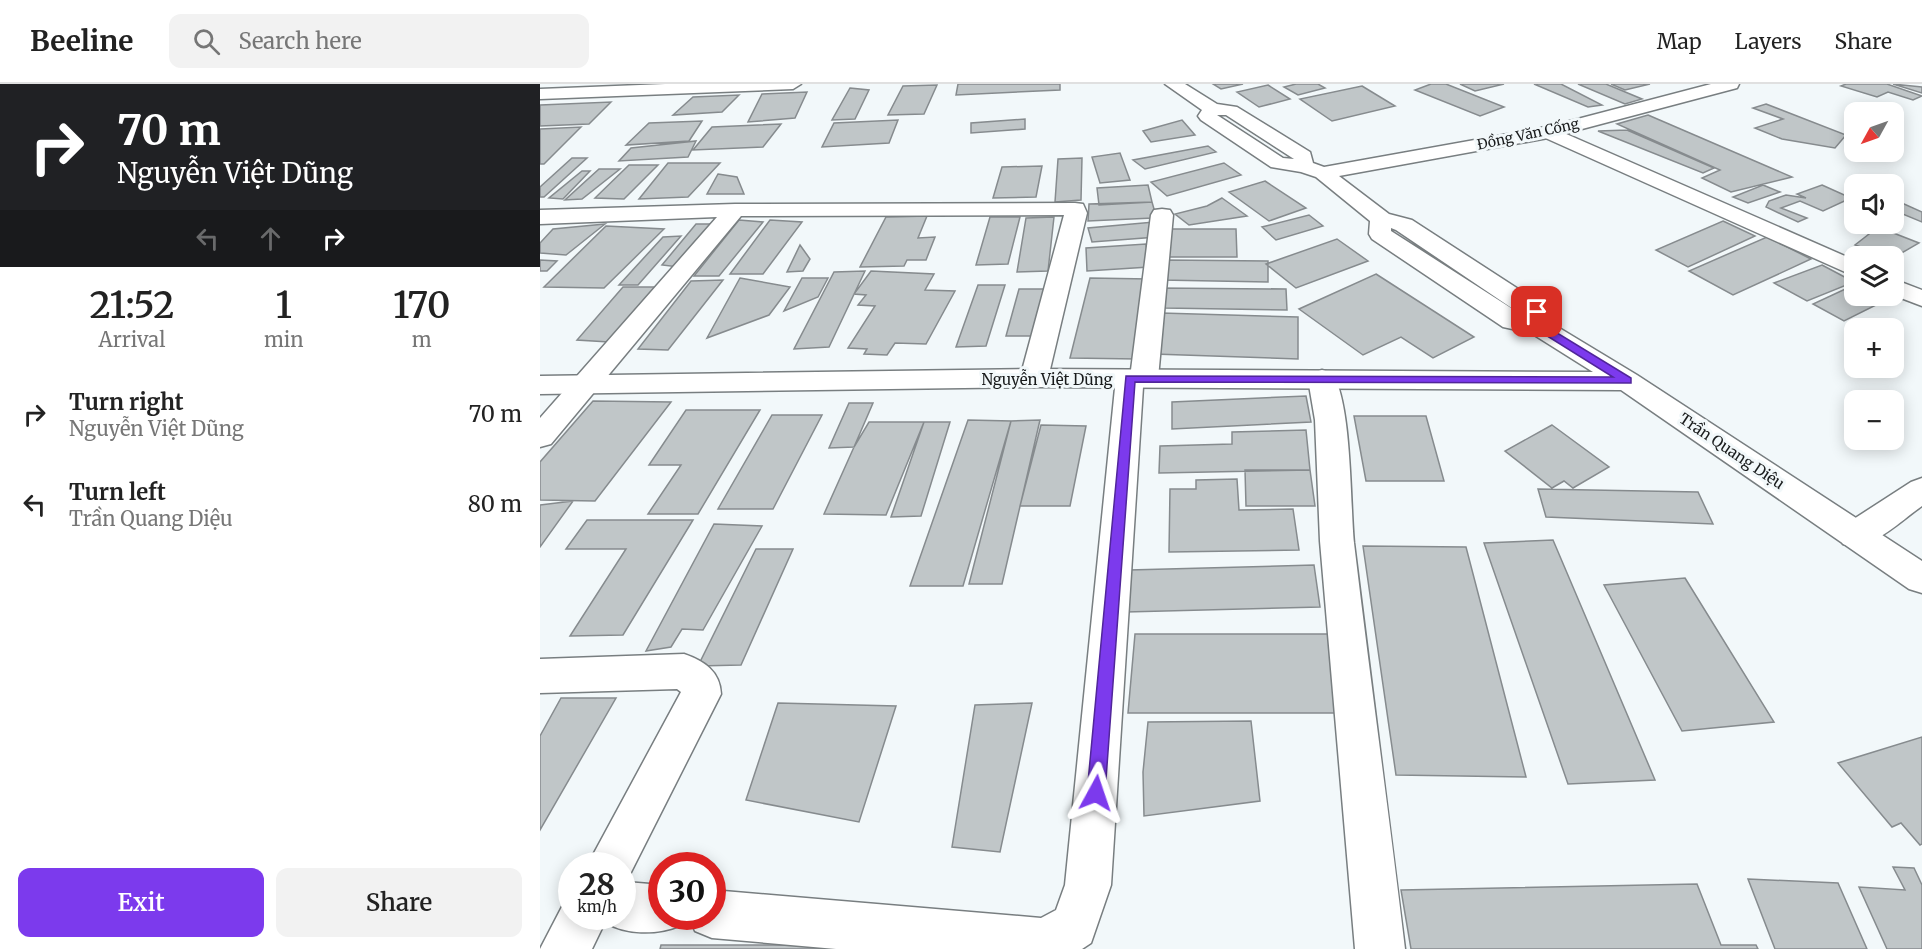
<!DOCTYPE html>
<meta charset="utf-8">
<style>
:root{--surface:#fff;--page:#f2f2f2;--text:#222;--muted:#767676;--line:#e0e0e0;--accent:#7c3aed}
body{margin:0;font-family:Merriweather,serif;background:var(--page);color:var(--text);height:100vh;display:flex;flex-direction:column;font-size:22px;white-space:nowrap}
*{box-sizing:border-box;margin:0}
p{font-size:20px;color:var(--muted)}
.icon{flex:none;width:33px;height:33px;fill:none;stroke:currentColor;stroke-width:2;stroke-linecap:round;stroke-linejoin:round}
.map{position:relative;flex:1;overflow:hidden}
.sheet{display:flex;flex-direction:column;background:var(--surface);width:540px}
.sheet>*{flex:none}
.top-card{background:#202124;color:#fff;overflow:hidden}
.needle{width:39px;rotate:230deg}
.controls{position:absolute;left:1304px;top:18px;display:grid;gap:12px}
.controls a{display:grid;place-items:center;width:60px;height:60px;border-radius:12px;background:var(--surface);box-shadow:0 3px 15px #0003;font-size:30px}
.speed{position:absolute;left:18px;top:768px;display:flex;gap:12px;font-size:30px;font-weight:700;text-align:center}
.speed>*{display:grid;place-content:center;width:78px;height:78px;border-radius:50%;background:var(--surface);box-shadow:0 3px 15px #0003;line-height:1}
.speed small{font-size:15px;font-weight:400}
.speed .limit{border:9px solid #d22;background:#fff;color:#111}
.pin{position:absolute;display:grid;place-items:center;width:51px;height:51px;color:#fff;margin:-26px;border-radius:12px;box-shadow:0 3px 9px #0006}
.me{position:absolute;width:66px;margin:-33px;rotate:5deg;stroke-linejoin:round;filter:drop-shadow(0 0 4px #0008)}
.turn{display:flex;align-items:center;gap:21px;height:126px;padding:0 18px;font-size:27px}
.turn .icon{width:78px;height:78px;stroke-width:2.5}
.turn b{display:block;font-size:42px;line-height:51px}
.lanes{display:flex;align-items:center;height:57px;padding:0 18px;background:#0003;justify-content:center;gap:30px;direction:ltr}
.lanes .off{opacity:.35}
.eta{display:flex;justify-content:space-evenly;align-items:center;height:102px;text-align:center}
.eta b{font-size:36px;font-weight:600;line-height:42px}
.action{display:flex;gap:12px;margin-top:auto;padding:12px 18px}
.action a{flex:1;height:69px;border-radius:12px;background:var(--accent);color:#fff;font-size:24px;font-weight:600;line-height:69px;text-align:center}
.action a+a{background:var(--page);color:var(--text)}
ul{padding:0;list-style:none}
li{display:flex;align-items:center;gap:18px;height:90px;padding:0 18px}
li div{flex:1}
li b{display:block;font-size:22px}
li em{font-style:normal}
header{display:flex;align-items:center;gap:36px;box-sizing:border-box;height:84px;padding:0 30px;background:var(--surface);border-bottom:2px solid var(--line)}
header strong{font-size:28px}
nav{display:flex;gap:33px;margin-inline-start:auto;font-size:21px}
.search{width:420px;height:54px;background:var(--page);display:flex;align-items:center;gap:15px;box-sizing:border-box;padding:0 21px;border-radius:12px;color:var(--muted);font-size:22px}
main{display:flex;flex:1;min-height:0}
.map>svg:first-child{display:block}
.building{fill:#c0c6c8;stroke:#868b8e;stroke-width:1.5}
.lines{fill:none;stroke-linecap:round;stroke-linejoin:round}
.street-casing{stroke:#787e80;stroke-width:3}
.secondary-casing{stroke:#787e80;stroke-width:3}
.street{fill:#fff;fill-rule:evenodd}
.secondary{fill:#fff;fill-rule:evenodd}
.route{fill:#7c3aed;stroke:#51269a;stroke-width:1.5}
.labels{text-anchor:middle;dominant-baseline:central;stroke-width:6;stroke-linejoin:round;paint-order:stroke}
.far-street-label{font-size:14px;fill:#191b1c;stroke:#f2f8fa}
.street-label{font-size:15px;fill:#191b1c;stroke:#f2f8fa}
</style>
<header>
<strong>Beeline</strong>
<div class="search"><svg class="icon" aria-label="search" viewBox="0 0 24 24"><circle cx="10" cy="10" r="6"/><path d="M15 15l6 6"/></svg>Search here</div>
<nav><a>Map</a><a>Layers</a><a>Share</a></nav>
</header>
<main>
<section class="sheet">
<div class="top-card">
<div class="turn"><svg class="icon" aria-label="right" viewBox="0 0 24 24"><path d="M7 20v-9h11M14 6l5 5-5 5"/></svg><div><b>70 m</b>Nguyễn Việt Dũng</div></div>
<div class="lanes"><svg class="icon off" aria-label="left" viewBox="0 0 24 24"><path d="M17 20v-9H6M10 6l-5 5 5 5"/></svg><svg class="icon off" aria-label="ahead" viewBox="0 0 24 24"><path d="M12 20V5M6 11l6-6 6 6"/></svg><svg class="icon" aria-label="right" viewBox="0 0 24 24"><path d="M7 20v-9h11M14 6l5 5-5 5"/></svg></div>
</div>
<div class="eta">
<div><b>21:52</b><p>Arrival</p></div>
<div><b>1</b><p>min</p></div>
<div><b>170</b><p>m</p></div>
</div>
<ul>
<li><svg class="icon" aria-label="right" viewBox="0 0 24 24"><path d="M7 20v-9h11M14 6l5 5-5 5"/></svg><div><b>Turn right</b><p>Nguyễn Việt Dũng</p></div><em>70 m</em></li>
<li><svg class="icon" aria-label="left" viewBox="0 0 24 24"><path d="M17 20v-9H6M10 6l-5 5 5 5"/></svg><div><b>Turn left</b><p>Trần Quang Diệu</p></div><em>80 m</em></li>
</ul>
<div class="action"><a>Exit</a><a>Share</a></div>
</section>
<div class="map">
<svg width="1382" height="865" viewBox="0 0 1382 865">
<rect width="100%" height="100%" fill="#f2f8fa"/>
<path class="building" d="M 418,0 L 520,0 L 520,6 L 416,11 Z
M 673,0 L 703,0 L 681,5 Z
M 756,0 L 778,0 L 785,4 L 758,11 L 744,3 Z
M 891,0 L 906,0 L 964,23 L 940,32 L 875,6 Z
M 920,0 L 964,0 L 935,7 Z
M 994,0 L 1021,0 L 1062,21 L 1048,23 Z
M 1038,0 L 1066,0 L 1102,15 L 1085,20 Z
M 1071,0 L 1110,0 L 1085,6 Z
M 1306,0 L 1347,0 L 1382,12 L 1373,16 L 1348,8 L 1337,13 L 1301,2 Z
M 1353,0 L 1382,3 L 1382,9 Z
M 397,1 L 384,30 L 348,31 L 363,2 Z
M 728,1 L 750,15 L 719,23 L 697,8 Z
M 822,2 L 855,22 L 792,37 L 760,15 Z
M 310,4 L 329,6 L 315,35 L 292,36 Z
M 267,8 L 255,34 L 208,38 L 222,10 Z
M 199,11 L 182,28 L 133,31 L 153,13 Z
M 71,18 L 49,40 L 0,42 L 0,21 Z
M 1226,20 L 1306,51 L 1295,64 L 1242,55 L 1215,44 L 1243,35 L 1213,24 Z
M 1108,31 L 1252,93 L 1191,108 L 1162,94 L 1180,86 L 1077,40 Z
M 485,35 L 485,45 L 431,49 L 431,39 Z
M 358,36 L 349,59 L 282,63 L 294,39 Z
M 642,36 L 655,51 L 611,58 L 603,47 Z
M 162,37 L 149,57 L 86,61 L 109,39 Z
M 241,40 L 223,63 L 153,66 L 172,43 Z
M 41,43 L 4,80 L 0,80 L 0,45 Z
M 1087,46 L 1174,84 L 1163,89 L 1058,47 Z
M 156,57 L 148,73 L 79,77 L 91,64 Z
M 668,62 L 676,68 L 605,85 L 593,76 Z
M 580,69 L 590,96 L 560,99 L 552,73 Z
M 32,74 L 47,74 L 4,113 L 0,113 L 0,103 Z
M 542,74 L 541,116 L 515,118 L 518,75 Z
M 128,79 L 180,79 L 148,113 L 99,115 Z
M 684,79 L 701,91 L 627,112 L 611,98 Z
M 89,81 L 118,81 L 84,115 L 55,114 Z
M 502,82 L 496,113 L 453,114 L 462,83 Z
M 59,85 L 80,85 L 42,115 L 25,116 Z
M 42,87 L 50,87 L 23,115 L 9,114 Z
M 178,90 L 197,93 L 204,110 L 167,110 Z
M 725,97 L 766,124 L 729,137 L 689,108 Z
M 608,101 L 612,118 L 559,121 L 557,104 Z
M 1223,101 L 1240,108 L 1208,119 L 1193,113 Z
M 1282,101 L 1311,114 L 1283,127 L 1260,117 L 1241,124 L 1267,134 L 1258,138 L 1226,123 L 1229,117 L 1246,111 L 1266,114 L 1257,110 Z
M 682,114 L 707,132 L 649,141 L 635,130 L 667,122 Z
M 1353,115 L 1382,128 L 1382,138 L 1353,126 Z
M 612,118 L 616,132 L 613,134 L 548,137 L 549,120 Z
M 769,131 L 783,142 L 736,156 L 722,143 Z
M 387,132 L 378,154 L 395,153 L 386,176 L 367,176 L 364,182 L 320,183 L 346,133 Z
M 450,133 L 480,133 L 468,180 L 436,181 Z
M 514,133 L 508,187 L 477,188 L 486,134 Z
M 199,136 L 223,138 L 179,192 L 154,192 Z
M 230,136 L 262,138 L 223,190 L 190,190 Z
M 1183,137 L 1215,152 L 1148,183 L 1116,166 Z
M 614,138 L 617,153 L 552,158 L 548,144 Z
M 65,140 L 26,171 L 0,169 L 0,159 L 13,145 Z
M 156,140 L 174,140 L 139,183 L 122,181 Z
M 66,142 L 124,145 L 64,204 L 4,203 Z
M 1338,143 L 1379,159 L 1353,174 L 1315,161 Z
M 629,145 L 696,145 L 697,173 L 625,173 Z
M 141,152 L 98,201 L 79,201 L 123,153 Z
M 1227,153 L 1271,175 L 1193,211 L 1149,187 Z
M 797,155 L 828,177 L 756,204 L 726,180 Z
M 606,160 L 609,183 L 547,187 L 546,164 Z
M 260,161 L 270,175 L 263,187 L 247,188 Z
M 0,176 L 17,177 L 7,187 L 0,187 Z
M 624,176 L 728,177 L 728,198 L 621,196 Z
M 1282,181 L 1314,198 L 1267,217 L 1234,199 Z
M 325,187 L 289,263 L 254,265 L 294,188 Z
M 331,187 L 394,190 L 385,206 L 415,207 L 386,260 L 355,259 L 347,271 L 324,270 L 327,265 L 308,264 L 335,222 L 318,221 L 326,211 L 314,210 Z
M 836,190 L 934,253 L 893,274 L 861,253 L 823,271 L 759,225 Z
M 200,194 L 250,203 L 229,231 L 167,254 Z
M 262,194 L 288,194 L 278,213 L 244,227 Z
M 550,194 L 609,195 L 597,275 L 530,274 Z
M 183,196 L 128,266 L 98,265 L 151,197 Z
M 438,201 L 465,201 L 446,262 L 416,263 Z
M 1314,201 L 1314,212 L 1356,211 L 1304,237 L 1273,220 Z
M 83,203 L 120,203 L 69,258 L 37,256 Z
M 618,204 L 746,205 L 747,226 L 624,224 L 626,212 L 617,211 Z
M 479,205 L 506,205 L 495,252 L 466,252 Z
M 621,229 L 758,233 L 758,275 L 614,270 Z
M 766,312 L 771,338 L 632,345 L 632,318 Z
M 53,317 L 131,318 L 55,417 L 0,416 L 0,378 Z
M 309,319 L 333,319 L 314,363 L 289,364 Z
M 146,326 L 220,326 L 158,430 L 108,430 L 141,381 L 109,381 Z
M 232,331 L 282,331 L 233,425 L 178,425 Z
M 814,332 L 886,332 L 904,397 L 826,397 Z
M 428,336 L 471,337 L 423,502 L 370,502 Z
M 500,336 L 462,500 L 429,500 L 471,337 Z
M 329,338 L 384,338 L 346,431 L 284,430 L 314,363 Z
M 384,338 L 410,338 L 381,432 L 351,433 Z
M 501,341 L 546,342 L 530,422 L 480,422 Z
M 1012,341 L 1069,383 L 1033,404 L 1024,397 L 1012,404 L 965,367 Z
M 766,346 L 770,386 L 619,389 L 620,362 L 692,360 L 692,348 Z
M 705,386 L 770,386 L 775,422 L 706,422 Z
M 697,395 L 699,426 L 753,425 L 759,466 L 629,468 L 630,405 L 656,405 L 656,396 Z
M 998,405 L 1158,408 L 1173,440 L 1006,433 Z
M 33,417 L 0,463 L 0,421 Z
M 47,436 L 153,436 L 83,551 L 30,552 L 86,465 L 26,465 Z
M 174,440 L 222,442 L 163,546 L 142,545 L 131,563 L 106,567 Z
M 1013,456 L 1115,696 L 1028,700 L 944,459 Z
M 823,462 L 926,463 L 986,693 L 856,691 Z
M 216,465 L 253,465 L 201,581 L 158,582 Z
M 774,481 L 780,523 L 586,528 L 589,486 Z
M 1145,494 L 1234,638 L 1142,647 L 1064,501 Z
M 595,550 L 789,550 L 798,629 L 588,629 Z
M 21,614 L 76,614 L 0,746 L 0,652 Z
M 238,619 L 356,622 L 319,738 L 206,716 Z
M 492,619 L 460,768 L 412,763 L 435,621 Z
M 711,637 L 720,717 L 604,732 L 603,688 L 608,638 Z
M 1382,653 L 1382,760 L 1380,761 L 1361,739 L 1352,743 L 1298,679 Z
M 1353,783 L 1374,784 L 1382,801 L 1382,865 L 1347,865 L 1319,803 L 1365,806 Z
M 1208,795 L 1298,799 L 1327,865 L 1235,865 Z
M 1157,800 L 1181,861 L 1216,861 L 1218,865 L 871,865 L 861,806 Z
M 121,861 L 298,861 L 296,865 L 120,865 Z"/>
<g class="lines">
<g class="street-casing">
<path id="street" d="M 125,0 L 261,0 L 253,5 L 0,15 L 0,5 Z
M 1008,42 L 1314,176 L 1314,192 L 1001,52 L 999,48 L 1001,44 Z
M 535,119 L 543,120 L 547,129 L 508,294 L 504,300 L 494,303 L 484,300 L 480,294 L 524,131 L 201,132 L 11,360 L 0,363 L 0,334 L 177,133 L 0,140 L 0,126 L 195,120 Z
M 622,125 L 630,126 L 633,131 L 618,294 L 614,300 L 603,303 L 571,801 L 551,859 L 542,865 L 296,865 L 172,854 L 155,847 L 149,832 L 172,832 L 172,806 L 501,834 L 516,826 L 525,801 L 576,294 L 580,288 L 591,286 L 611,131 L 614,126 Z
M 1353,195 L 1382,206 L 1382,222 L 1353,211 Z
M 782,286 L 792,289 C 812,319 810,419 814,459 C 830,594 849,729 865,865 L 815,865 L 780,457 L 775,336 L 768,295 L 772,289 Z
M 1382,394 L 1382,422 C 1360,437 1330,469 1303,460 L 1298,451 L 1303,442 L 1371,398 Z
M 144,570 C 164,577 180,587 181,610 L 86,798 L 122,801 L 122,832 L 143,832 L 139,842 C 117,851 85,851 65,838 L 52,865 L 0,865 L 26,815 L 32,813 L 32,832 L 82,832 L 82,782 L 47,782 L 141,608 L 137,605 L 0,609 L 0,575 Z"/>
</g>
<g class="secondary-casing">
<path id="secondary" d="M 625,0 L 645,0 L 677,20 L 697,23 L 770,68 L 773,79 L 784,83 L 1007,43 L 1171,0 L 1199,0 L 1197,4 L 1008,54 L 799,92 L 849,130 L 872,136 L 1006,223 L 1011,239 L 1097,291 L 1382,477 L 1382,509 L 1369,505 L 1081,306 L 494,303 L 0,310 L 0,292 L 494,285 L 1053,288 L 991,249 L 963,243 L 832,155 L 829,150 L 830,137 L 776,93 L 761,88 L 731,83 L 661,36 L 658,32 L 662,26 ZM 677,31 L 686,31 L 754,75 L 743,74 ZM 851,144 L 856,146 L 985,233 L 851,147 Z"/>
</g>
<use href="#street" class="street"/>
<use href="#secondary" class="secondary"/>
</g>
<path class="route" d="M 993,226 L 1001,226 L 1004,241 L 1091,294 L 1091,299 L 595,298 L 565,709 L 562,715 L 556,718 L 549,715 L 547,709 L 586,292 L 1073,293 L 996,245 Z"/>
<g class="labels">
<g class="far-street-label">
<text transform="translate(988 50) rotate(-12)">Đồng Văn Cống</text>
</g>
<g class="street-label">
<text x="507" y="295">Nguyễn Việt Dũng</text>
<text transform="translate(1192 367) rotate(34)">Trần Quang Diệu</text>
</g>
</g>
</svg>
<div class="controls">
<a><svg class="needle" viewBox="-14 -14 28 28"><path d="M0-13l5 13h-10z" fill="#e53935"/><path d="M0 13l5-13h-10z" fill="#767676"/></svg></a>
<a><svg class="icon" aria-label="sound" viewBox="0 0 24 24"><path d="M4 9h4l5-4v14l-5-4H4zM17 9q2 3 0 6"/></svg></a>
<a><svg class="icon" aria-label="layers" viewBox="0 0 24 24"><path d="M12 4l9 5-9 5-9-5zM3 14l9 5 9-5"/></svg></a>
<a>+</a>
<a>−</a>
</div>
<div class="speed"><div>28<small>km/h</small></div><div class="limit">30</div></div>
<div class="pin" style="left:997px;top:228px;background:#d93025"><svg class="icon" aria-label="arrive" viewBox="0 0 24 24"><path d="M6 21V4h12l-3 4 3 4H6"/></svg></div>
<svg class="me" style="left:556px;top:709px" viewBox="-20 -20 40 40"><path d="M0-17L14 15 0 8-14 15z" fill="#7c3aed" stroke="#fff" stroke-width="4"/></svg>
</div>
</main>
